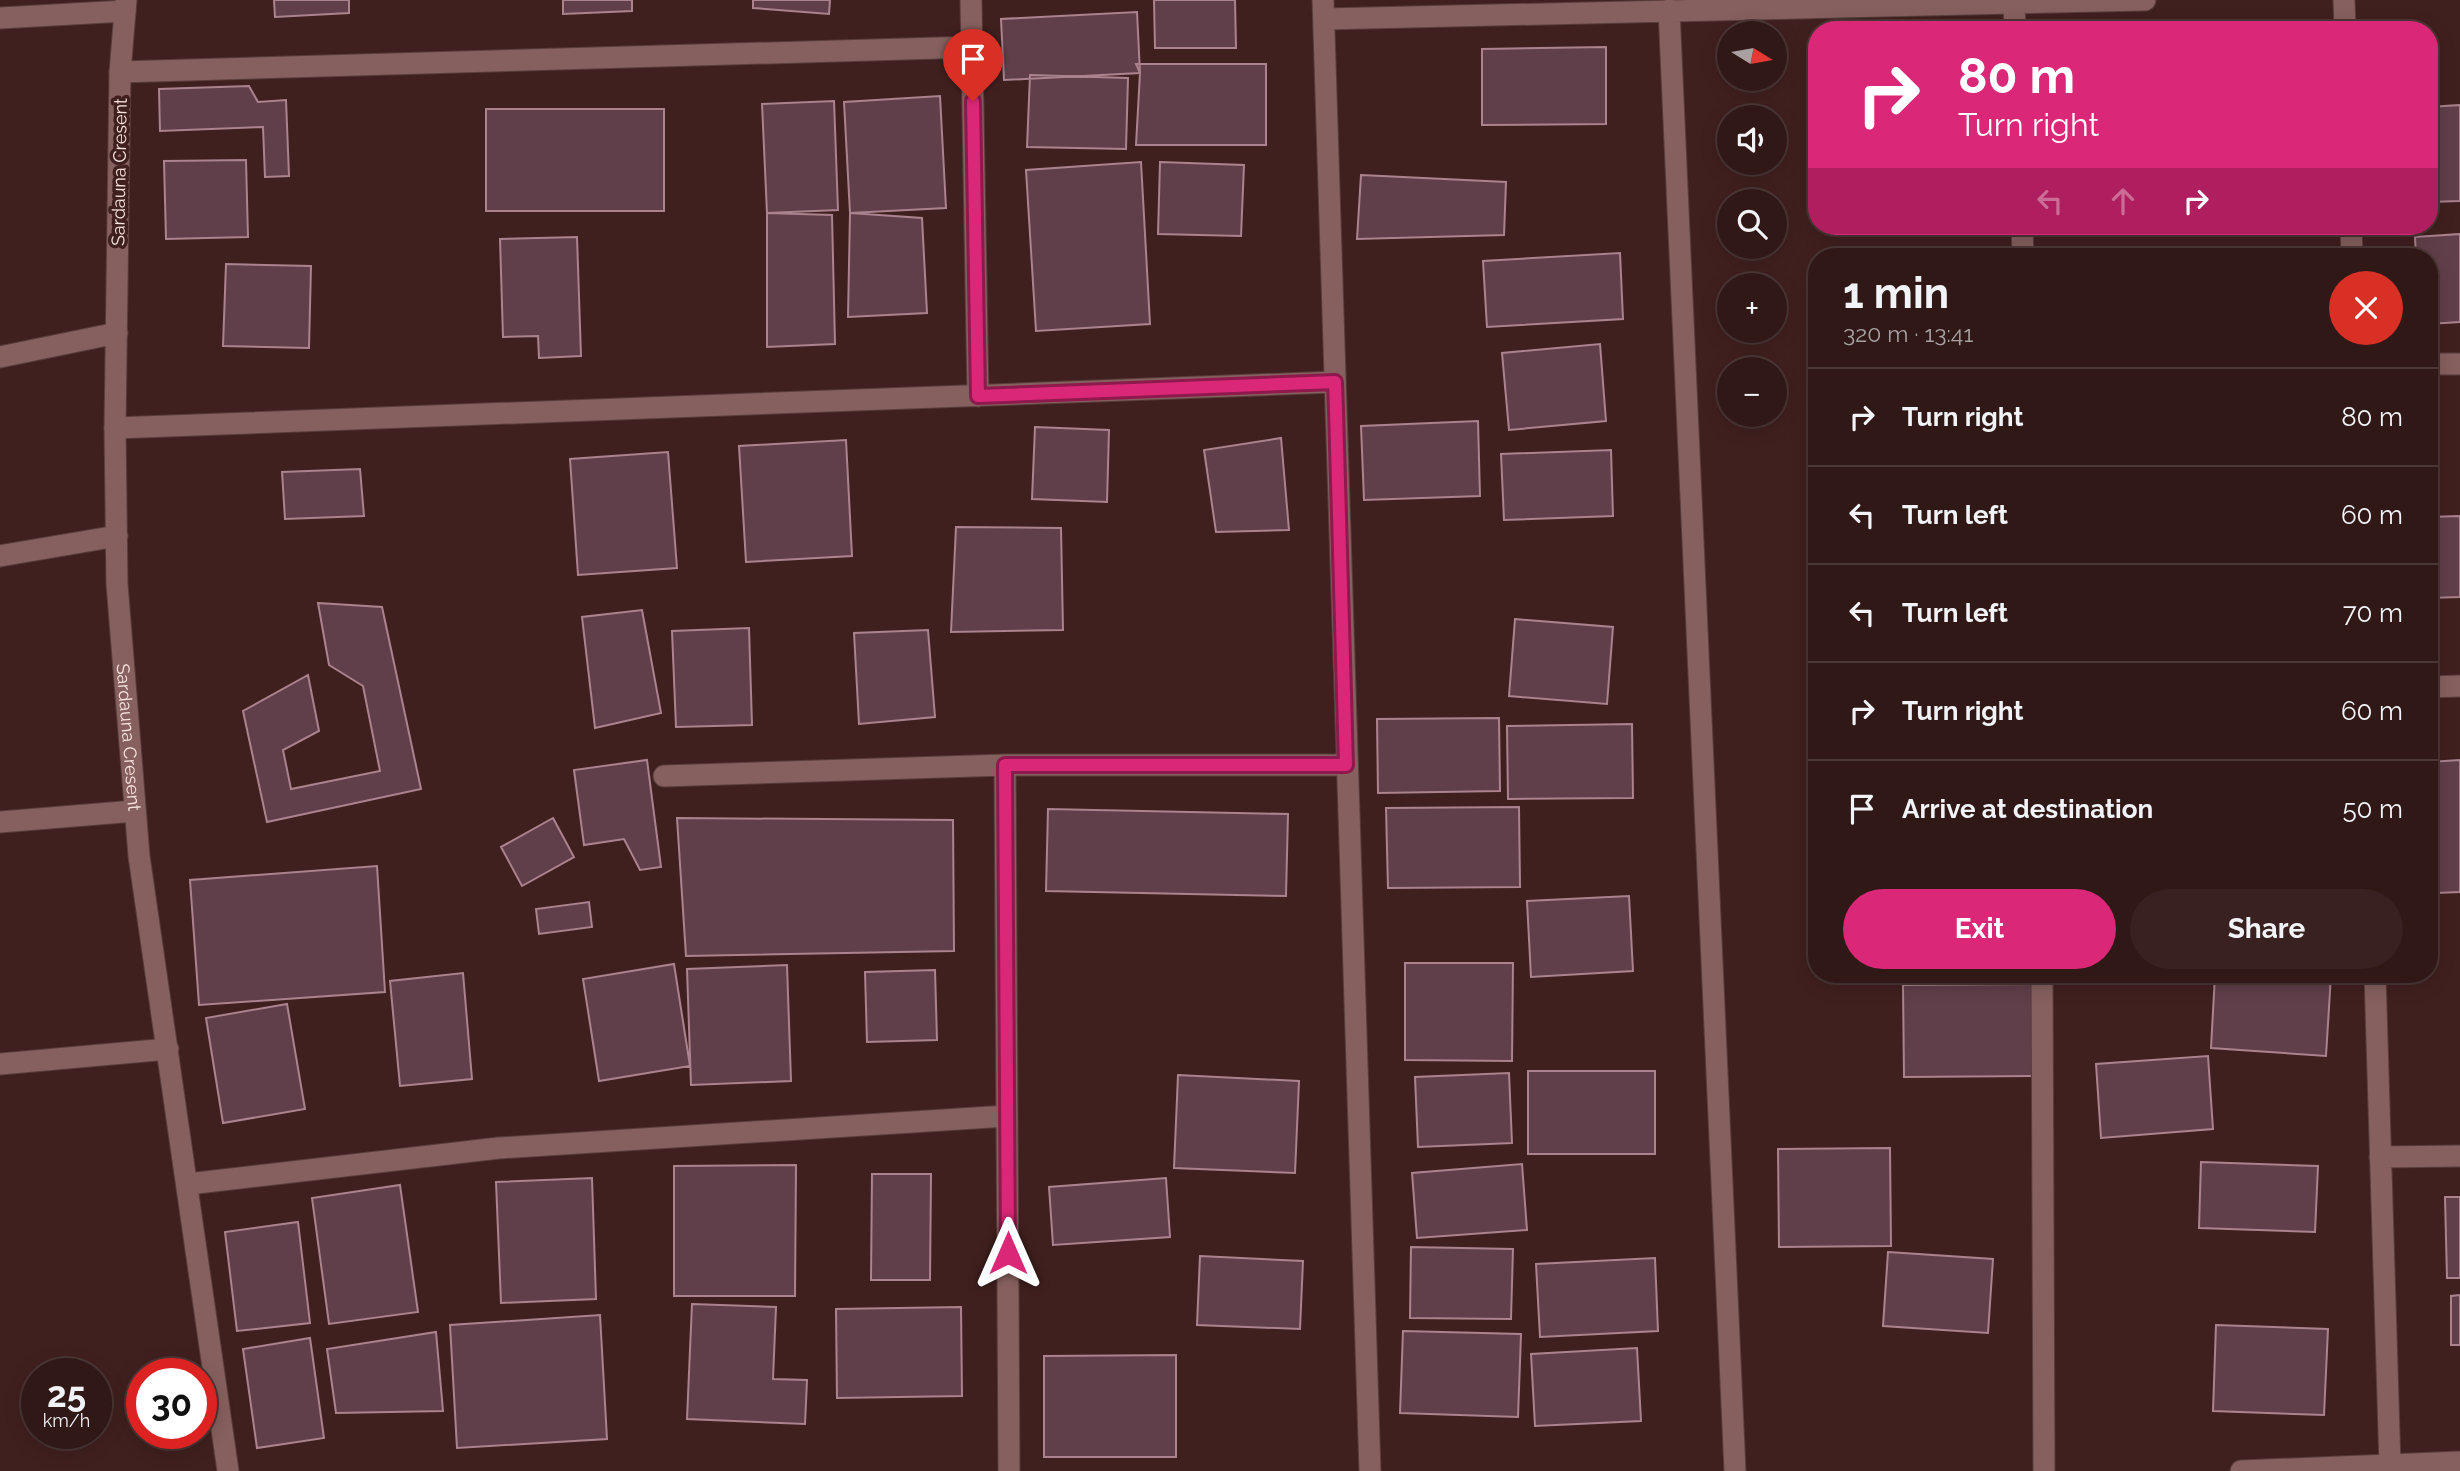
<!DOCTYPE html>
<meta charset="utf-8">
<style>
:root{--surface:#301817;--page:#382120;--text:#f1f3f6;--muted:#a8a0a1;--line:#4b3736;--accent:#db2777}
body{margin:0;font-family:Raleway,sans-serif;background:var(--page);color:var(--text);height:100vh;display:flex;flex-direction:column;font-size:26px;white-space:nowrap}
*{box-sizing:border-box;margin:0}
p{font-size:23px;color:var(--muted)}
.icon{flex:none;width:38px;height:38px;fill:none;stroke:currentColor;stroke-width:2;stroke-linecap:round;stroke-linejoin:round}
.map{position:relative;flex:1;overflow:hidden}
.sheet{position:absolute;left:1808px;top:248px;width:630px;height:735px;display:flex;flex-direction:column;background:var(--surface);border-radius:28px;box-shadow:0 4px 18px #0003,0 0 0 2px var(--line)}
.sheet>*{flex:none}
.banner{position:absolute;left:1808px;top:21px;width:630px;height:214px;border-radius:28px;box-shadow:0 4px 18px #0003,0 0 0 2px var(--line);background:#db2777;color:#fff;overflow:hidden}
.needle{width:46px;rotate:101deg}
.tools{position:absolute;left:1717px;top:21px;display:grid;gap:14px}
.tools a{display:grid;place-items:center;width:70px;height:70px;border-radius:50%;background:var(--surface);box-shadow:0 4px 18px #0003,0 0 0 2px var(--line);font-size:35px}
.speed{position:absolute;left:21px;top:1358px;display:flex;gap:14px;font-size:35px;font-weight:700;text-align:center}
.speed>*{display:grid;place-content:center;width:91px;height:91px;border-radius:50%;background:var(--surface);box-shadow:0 4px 18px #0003,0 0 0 2px var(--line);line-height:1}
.speed small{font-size:18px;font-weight:400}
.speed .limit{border:10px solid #d22;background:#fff;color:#111}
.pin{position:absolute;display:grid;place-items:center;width:60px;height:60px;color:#fff;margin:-72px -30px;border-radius:50% 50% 50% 0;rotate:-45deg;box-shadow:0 0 7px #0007}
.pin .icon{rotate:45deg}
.me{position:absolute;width:77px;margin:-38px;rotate:0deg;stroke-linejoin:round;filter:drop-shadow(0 0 5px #0008)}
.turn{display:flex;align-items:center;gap:24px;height:147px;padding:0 35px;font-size:32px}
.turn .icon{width:91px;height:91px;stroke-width:2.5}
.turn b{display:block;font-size:49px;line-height:60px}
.lanes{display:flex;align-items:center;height:66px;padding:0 35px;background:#0003;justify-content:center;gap:35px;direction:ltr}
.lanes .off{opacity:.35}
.round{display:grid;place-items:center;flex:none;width:74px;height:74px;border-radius:37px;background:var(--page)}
.summary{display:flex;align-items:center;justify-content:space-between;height:119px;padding:0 35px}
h1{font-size:42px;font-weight:700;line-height:52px}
.button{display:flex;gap:14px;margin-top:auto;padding:14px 35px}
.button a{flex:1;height:80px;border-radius:42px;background:var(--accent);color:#fff;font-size:28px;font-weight:700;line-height:80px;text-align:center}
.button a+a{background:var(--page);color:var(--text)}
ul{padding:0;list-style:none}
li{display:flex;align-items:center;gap:21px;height:98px;padding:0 35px;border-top:2px solid var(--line)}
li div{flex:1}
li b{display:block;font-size:26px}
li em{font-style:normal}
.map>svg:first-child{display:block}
.building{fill:#613f4a;stroke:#aa838f;stroke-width:2}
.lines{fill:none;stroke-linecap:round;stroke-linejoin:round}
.minor-casing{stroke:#583d3c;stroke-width:23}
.tertiary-casing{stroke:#583d3c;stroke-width:23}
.minor{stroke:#86605e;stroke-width:21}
.tertiary{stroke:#86605e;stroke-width:21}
.route-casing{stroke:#8e194d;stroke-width:18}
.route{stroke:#db2777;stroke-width:12}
.labels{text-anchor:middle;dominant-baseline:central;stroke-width:7;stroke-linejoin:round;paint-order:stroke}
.street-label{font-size:18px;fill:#fae4e2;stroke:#40201f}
</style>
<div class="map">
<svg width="2460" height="1471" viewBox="0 0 2460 1471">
<rect width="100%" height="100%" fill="#40201f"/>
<path class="building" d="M 274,0 L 349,0 L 349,13 L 275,17 Z
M 563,0 L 632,0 L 632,11 L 563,14 Z
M 753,0 L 830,0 L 829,14 L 753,8 Z
M 1154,0 L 1235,0 L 1236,48 L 1155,48 Z
M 1137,12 L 1140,73 L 1004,80 L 1001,19 Z
M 1606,47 L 1606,124 L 1482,125 L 1482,49 Z
M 1136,64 L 1266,64 L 1266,145 L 1136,145 L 1140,73 Z
M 1030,75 L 1128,78 L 1126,149 L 1027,147 Z
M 249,86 L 258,102 L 286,100 L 289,176 L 265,177 L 263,127 L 160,131 L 159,89 Z
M 940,96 L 946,208 L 850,213 L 844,102 Z
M 834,101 L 838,210 L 767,213 L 762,104 Z
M 2460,105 L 2460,201 L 2429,202 L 2429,107 Z
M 486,109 L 664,109 L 664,211 L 486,211 Z
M 246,160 L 248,237 L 166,239 L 164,161 Z
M 1141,162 L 1150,324 L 1036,331 L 1026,170 Z
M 1160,162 L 1244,165 L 1241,236 L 1158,234 Z
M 1361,175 L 1506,182 L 1504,235 L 1357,239 Z
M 767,213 L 832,215 L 835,344 L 767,347 Z
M 850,213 L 922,218 L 927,313 L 848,317 Z
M 2460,234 L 2460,322 L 2429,324 L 2429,257 L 2416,257 L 2415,237 Z
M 577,237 L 581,356 L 539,358 L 538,336 L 503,337 L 500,239 Z
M 1620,253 L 1623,319 L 1487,327 L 1483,261 Z
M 226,264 L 311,266 L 309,348 L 223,346 Z
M 1600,344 L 1606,421 L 1509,430 L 1502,353 Z
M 1478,421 L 1480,496 L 1364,500 L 1361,426 Z
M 1035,427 L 1109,430 L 1107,502 L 1032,499 Z
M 1281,438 L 1289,530 L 1216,532 L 1204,450 Z
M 846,440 L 852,556 L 746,562 L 739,446 Z
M 1611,450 L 1613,516 L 1504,520 L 1501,454 Z
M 668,452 L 677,568 L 578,575 L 570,459 Z
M 360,469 L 364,516 L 285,519 L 282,472 Z
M 2460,516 L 2460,597 L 2429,598 L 2429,517 Z
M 956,527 L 1061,528 L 1063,630 L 951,632 Z
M 318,603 L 382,607 L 421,789 L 267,822 L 243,711 L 308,675 L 319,731 L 283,750 L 291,789 L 380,771 L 363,686 L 329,665 Z
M 642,610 L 661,713 L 595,728 L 582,617 Z
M 1515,619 L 1613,627 L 1607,704 L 1509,696 Z
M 749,628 L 752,725 L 676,727 L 672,631 Z
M 928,630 L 935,717 L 859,724 L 854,633 Z
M 1499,718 L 1500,791 L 1378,793 L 1377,719 Z
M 1632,724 L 1633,798 L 1508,799 L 1507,726 Z
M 647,760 L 661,867 L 640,870 L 624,839 L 584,845 L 574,770 Z
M 2460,760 L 2460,892 L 2437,893 L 2430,762 Z
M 1519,807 L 1520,887 L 1388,888 L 1386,808 Z
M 1048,809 L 1288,814 L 1286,896 L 1046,891 Z
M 553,818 L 574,857 L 522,886 L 501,847 Z
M 677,818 L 953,820 L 954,951 L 686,956 Z
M 377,866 L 385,992 L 199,1005 L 190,880 Z
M 1629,896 L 1633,971 L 1531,977 L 1527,901 Z
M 589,902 L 592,927 L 539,934 L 536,909 Z
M 1405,963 L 1513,963 L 1512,1061 L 1405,1060 Z
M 674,964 L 690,1066 L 599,1081 L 583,979 Z
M 787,965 L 791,1081 L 691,1085 L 687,969 Z
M 935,970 L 937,1040 L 867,1042 L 865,972 Z
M 463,973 L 472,1079 L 400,1086 L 390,981 Z
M 2215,975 L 2331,975 L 2326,1056 L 2211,1048 Z
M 2039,984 L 2039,1076 L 1904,1077 L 1903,985 Z
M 287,1004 L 305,1109 L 223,1123 L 206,1018 Z
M 2208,1056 L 2213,1129 L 2101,1138 L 2096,1064 Z
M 1528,1071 L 1655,1071 L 1655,1154 L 1528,1154 Z
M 1509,1073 L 1512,1143 L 1418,1147 L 1415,1077 Z
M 1178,1075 L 1299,1081 L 1295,1173 L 1174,1168 Z
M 1890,1148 L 1891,1246 L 1779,1247 L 1778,1149 Z
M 2201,1162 L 2318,1166 L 2315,1232 L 2199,1228 Z
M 1522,1164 L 1527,1230 L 1417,1238 L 1412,1173 Z
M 796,1165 L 795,1296 L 674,1296 L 674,1166 Z
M 872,1174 L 931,1174 L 930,1280 L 871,1280 Z
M 592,1178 L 596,1299 L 501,1303 L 496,1182 Z
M 1166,1178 L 1170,1237 L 1053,1245 L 1049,1187 Z
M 400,1185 L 418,1312 L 329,1324 L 312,1198 Z
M 2445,1197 L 2460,1197 L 2460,1278 L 2447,1278 Z
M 298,1222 L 310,1323 L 237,1331 L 225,1232 Z
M 1411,1247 L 1513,1249 L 1511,1319 L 1410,1318 Z
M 1888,1252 L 1993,1259 L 1988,1333 L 1883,1326 Z
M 1200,1256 L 1303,1261 L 1300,1329 L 1197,1325 Z
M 1655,1258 L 1658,1331 L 1540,1337 L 1536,1264 Z
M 2460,1295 L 2460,1345 L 2451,1345 L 2451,1296 Z
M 692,1304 L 776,1307 L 773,1379 L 807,1380 L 805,1424 L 687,1419 Z
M 961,1307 L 962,1396 L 837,1398 L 836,1309 Z
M 600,1315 L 607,1439 L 457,1448 L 450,1325 Z
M 2216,1325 L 2328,1329 L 2324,1415 L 2213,1411 Z
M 1403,1331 L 1521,1334 L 1518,1417 L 1400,1413 Z
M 436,1332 L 443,1411 L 336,1413 L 327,1349 Z
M 310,1338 L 324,1438 L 257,1448 L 243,1349 Z
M 1637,1348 L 1641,1421 L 1535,1426 L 1531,1354 Z
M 1176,1355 L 1176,1457 L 1044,1457 L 1044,1356 Z"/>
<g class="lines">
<g class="minor-casing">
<path id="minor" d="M 971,0 L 978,396
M 1323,0 L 1370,1471
M 2344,0 L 2345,30
M 2014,4 L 2015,30
M 1669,10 L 1735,1471
M 0,18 L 125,11
M 1325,19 L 2145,0
M 120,72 L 972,47
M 2022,226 L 2023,257
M 2351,226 L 2352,257
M 0,357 L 117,333
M 2429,364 L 2460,364
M 115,428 L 1335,382
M 0,556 L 117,536
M 2429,687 L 2460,686
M 1005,765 L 1009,1471
M 664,776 L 1005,765 L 1346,765
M 0,822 L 135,811
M 2042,975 L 2044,1471
M 2375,975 L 2390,1465
M 0,1064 L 168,1049
M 2380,1157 L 2460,1156
M 188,1184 L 499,1148 L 1007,1116
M 2241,1471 L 2460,1462"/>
</g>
<g class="tertiary-casing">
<g id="tertiary">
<path id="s1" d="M 126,0 L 120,72 L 115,428 L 117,584 L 139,856 L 228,1471"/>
</g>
</g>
<use href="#minor" class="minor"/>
<use href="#tertiary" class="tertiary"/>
</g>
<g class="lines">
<g class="route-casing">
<path id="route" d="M 973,101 L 978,396 L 1335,382 L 1336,410 L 1346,765 L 1005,765 L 1008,1253"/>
</g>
<use href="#route" class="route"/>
</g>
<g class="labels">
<g class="street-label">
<text transform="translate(119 172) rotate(-89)">Sardauna Cresent</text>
<text stroke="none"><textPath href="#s1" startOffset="738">Sardauna Cresent</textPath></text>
</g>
</g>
</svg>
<div class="tools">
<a><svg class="needle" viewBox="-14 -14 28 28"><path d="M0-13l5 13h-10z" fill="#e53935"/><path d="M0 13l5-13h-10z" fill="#a8a0a1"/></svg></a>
<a><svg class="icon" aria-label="sound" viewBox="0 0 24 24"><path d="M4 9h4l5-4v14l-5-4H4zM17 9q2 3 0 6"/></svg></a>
<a><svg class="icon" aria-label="search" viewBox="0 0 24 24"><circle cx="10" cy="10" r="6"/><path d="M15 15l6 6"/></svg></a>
<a>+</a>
<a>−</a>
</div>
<div class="speed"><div>25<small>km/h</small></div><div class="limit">30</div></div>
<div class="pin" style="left:973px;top:101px;background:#d93025"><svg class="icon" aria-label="arrive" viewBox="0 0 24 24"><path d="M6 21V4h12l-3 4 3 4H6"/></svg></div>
<svg class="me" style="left:1008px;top:1253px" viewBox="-20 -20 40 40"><path d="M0-17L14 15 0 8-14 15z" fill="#db2777" stroke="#fff" stroke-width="4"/></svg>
<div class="banner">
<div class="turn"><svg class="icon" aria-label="right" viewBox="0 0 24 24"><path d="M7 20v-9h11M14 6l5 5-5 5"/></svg><div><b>80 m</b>Turn right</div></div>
<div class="lanes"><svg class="icon off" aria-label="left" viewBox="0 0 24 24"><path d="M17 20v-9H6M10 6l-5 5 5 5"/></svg><svg class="icon off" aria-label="ahead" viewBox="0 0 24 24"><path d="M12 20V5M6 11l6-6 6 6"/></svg><svg class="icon" aria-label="right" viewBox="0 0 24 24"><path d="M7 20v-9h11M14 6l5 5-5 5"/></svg></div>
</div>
<section class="sheet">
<div class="summary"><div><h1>1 min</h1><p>320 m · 13:41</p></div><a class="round" style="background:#d93025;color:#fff"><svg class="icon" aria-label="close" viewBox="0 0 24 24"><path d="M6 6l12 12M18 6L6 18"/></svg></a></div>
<ul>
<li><svg class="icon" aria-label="right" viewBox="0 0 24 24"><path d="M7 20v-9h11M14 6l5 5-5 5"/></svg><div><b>Turn right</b></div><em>80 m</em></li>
<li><svg class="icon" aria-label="left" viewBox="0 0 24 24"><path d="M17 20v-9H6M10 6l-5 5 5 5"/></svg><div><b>Turn left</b></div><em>60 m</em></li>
<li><svg class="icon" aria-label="left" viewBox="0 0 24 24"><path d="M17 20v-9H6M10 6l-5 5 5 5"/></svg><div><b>Turn left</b></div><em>70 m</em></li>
<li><svg class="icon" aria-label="right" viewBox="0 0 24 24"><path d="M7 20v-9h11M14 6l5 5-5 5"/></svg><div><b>Turn right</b></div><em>60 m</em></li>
<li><svg class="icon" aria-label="arrive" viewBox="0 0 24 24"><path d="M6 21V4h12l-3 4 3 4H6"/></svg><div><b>Arrive at destination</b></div><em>50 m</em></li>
</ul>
<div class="button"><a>Exit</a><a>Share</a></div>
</section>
</div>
